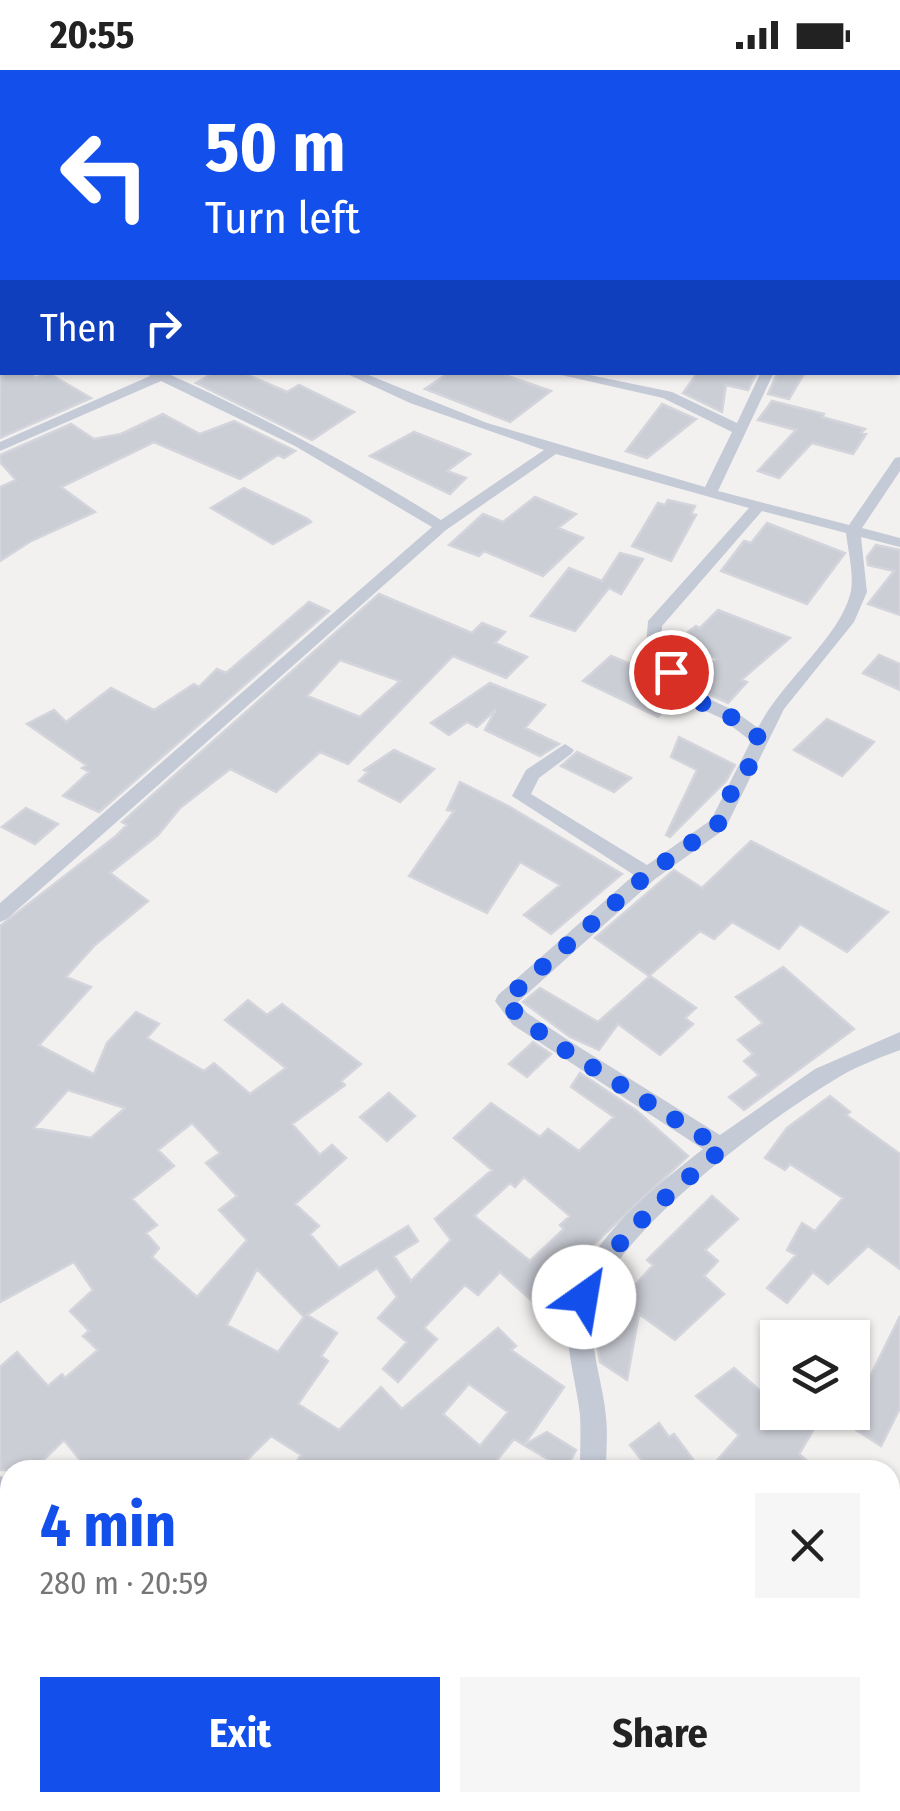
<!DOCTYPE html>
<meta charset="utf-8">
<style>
:root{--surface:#fff;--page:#f6f6f6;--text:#222;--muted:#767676;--accent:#134feb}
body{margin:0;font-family:"Fira Sans Condensed",sans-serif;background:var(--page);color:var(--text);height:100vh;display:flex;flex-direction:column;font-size:38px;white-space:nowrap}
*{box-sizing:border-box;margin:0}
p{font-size:32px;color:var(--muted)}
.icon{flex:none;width:55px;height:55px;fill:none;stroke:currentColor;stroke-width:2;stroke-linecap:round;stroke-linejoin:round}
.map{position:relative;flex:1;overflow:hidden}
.side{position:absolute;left:0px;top:1390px;width:900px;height:352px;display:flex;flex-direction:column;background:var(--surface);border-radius:30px 30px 0 0;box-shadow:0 2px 8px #0004}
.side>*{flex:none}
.hud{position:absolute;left:0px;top:0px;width:900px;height:305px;box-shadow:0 2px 8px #0004;background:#134feb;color:#fff;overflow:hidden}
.fabs{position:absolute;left:760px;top:1250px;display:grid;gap:20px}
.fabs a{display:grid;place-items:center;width:110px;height:110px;border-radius:0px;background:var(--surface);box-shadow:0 2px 8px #0004;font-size:50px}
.pin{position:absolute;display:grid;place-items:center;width:85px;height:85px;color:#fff;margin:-42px;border:5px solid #fff;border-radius:50%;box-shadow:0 2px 10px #0007}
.me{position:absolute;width:110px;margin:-55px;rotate:32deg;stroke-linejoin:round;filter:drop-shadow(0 0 8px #0008)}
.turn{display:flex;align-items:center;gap:35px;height:210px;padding:0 40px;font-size:45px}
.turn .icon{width:130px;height:130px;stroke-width:2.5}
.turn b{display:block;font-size:70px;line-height:85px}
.then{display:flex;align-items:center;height:95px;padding:0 40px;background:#0003;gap:20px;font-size:38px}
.round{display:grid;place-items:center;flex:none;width:105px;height:105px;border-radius:0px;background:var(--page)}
.summary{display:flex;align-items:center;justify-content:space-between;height:170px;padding:0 40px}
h1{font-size:60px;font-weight:700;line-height:75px;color:var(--accent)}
.cta{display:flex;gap:20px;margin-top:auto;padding:20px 40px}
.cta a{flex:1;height:115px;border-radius:0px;background:var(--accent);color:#fff;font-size:40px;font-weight:700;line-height:115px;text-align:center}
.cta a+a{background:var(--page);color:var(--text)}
.status{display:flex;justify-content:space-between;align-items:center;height:70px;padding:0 50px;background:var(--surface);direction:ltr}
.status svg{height:28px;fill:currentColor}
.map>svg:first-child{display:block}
.building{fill:#ccced6;stroke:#d4d5dc;stroke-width:2.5;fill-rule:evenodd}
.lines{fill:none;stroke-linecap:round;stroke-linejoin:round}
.street{fill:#c4cad6;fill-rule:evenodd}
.route{stroke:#134feb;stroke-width:18;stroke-dasharray:0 32.4}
</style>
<div class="status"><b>20:55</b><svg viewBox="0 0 49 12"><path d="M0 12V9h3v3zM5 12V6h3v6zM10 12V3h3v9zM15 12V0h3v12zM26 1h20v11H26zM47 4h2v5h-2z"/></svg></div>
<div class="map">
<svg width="900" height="1741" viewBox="0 0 900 1741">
<rect width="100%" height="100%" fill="#f3f1f0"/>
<path class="building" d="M 0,283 L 2,302 L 28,302 L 36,308 L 48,303 L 91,328 L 0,368 Z
M 215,302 L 241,302 L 287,322 L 299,315 L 354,342 L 312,370 L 196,313 Z
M 450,302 L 496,302 L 551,321 L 510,352 L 425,319 Z
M 698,302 L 757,302 L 748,320 L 726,315 L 722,342 L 683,323 Z
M 778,302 L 805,302 L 789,329 L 768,324 Z
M 772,331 L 824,344 L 822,347 L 865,359 L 861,363 L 866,364 L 853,384 L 812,373 L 779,408 L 758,401 L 796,360 L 758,350 Z
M 662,334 L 696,349 L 647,388 L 626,381 Z
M 163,344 L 200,364 L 234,351 L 295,381 L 284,388 L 278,385 L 240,409 L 154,372 L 61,417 L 95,442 L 31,471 L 0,491 L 0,417 L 16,410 L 0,392 L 0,385 L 71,354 L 94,369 L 121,364 Z
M 414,362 L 470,384 L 447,401 L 466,408 L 450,424 L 370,386 Z
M 244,418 L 308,449 L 311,452 L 273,474 L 211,438 Z
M 535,427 L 576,444 L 558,458 L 583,468 L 543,506 L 484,481 L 479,486 L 449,475 L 483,444 L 503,452 Z
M 668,430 L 695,436 L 691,444 L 696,445 L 671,491 L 632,476 L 658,433 L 665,435 Z
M 767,453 L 845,483 L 807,534 L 721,501 L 744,471 L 751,473 Z
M 876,475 L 900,480 L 900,545 L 868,534 L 894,501 L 868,495 L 867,487 Z
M 620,483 L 643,489 L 621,524 L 609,518 L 575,561 L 531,546 L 569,498 L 602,511 Z
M 379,524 L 472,563 L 482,553 L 505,562 L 495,573 L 527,587 L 506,608 L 453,586 L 348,694 L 320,682 L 276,722 L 230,699 L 180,738 L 158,765 L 110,803 L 148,831 L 95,875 L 66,907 L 91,917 L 39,975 L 94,1004 L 107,973 L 136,942 L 159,954 L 147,968 L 204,1001 L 214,993 L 250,1024 L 286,998 L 225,950 L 248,930 L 267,945 L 282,934 L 361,994 L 341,1011 L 345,1015 L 292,1054 L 320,1085 L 332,1075 L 346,1088 L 295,1134 L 319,1156 L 310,1164 L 339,1198 L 408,1156 L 418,1171 L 394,1186 L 411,1211 L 451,1170 L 435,1149 L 492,1100 L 454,1068 L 491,1033 L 540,1067 L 548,1059 L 579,1081 L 614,1047 L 571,1017 L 580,1003 L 637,1041 L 688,1086 L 580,1187 L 586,1191 L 581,1200 L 541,1239 L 500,1202 L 478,1225 L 465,1215 L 424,1258 L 437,1269 L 398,1312 L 383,1299 L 407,1272 L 378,1248 L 397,1227 L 377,1198 L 307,1245 L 337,1263 L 321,1286 L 328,1291 L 298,1334 L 339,1360 L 381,1317 L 402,1339 L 498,1258 L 516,1276 L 511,1280 L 564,1317 L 524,1375 L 514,1369 L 489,1400 L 291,1400 L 301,1385 L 271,1366 L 237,1400 L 88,1400 L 64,1370 L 33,1400 L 0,1400 L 0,1297 L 17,1282 L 48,1316 L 62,1304 L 65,1308 L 98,1280 L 83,1266 L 89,1261 L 70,1241 L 93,1220 L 74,1192 L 0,1232 L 0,856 L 116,766 L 127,755 L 122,752 ZM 340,590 L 400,611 L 360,647 L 307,626 ZM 68,1020 L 125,1038 L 91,1068 L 34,1058 ZM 192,1053 L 220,1083 L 206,1093 L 237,1126 L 219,1140 L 247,1170 L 197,1227 L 152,1187 L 159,1178 L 146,1163 L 157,1155 L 132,1129 L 174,1096 L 158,1080 ZM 524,1107 L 570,1146 L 560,1155 L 564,1159 L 530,1191 L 474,1146 L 510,1113 L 515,1117 ZM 257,1199 L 304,1247 L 278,1282 L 227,1255 ZM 469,1314 L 508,1342 L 480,1376 L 443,1344 Z
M 309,532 L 329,541 L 99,742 L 63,726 L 89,702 L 82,698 L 86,695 L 27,654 L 54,640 L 66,652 L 111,618 L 154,640 L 194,614 L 199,617 L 217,599 L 226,603 Z
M 718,540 L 790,568 L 741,610 L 747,612 L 728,633 L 700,620 L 696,607 L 717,589 L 679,569 L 696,556 L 700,558 Z
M 879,585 L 900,594 L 900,620 L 863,603 Z
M 611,586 L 660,606 L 676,619 L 677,626 L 658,647 L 583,611 Z
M 490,613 L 545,635 L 525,658 L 559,674 L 540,686 L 485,660 L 496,639 L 477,657 L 467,652 L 449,665 L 431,653 Z
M 827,649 L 874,672 L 842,706 L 794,680 Z
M 679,667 L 735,695 L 726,711 L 670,767 L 666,765 L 697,700 L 671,687 Z
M 394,680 L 434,699 L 400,732 L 359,711 L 368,702 L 364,700 Z
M 577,682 L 631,708 L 614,722 L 561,696 Z
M 460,712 L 510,737 L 622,804 L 551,864 L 524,845 L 560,815 L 520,792 L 487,843 L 409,806 L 454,741 L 447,740 Z
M 26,738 L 58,754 L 35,774 L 2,757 Z
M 751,771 L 888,842 L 847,882 L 800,854 L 779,879 L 732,852 L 714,869 L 700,861 L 649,906 L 595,868 L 674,800 L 702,818 Z
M 783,897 L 854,959 L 744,1040 L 729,1027 L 759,1005 L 744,991 L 753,984 L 738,970 L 763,953 L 736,927 Z
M 650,906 L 696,938 L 685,948 L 693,954 L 660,985 L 618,954 L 599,980 L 570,967 L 523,932 L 540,918 L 598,952 Z
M 533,972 L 551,984 L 527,1007 L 509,994 Z
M 389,1023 L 415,1046 L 387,1071 L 360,1047 Z
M 830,1026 L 850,1042 L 846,1045 L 900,1084 L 900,1199 L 868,1176 L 828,1214 L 813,1202 L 787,1233 L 767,1218 L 796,1185 L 787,1180 L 802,1153 L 815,1161 L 843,1128 L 790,1094 L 785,1100 L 765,1088 L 787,1058 Z
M 712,1126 L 738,1149 L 705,1180 L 718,1191 L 704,1206 L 724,1224 L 675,1270 L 639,1244 L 627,1310 L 600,1292 L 597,1271 L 623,1229 L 653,1195 L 647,1190 Z
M 900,1246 L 900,1338 L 881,1376 L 828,1342 L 852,1342 L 852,1317 L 862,1323 Z
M 734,1298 L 778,1336 L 778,1342 L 824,1342 L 799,1384 L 818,1400 L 709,1400 L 739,1365 L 696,1326 Z
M 659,1353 L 669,1367 L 674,1364 L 701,1400 L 649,1400 L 630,1375 Z
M 547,1362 L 576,1380 L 566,1400 L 524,1375 Z"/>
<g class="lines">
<path class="street" d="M 17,0 L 30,0 L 31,2 L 20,2 Z
M 0,132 L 2,132 L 2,142 L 0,142 Z
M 898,141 L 900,141 L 900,147 L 898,147 Z
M 0,229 L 2,230 L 2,237 L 0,237 Z
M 146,302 L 164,302 C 260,345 352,394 441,450 L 544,380 L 410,333 L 343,302 L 361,302 L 487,353 L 705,417 L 732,362 L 663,328 L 548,302 L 575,302 L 672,322 L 737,353 L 761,302 L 774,302 L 718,421 L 849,455 L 895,388 L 900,387 L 900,401 L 862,458 L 900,468 L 900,477 L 861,467 L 867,522 L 854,552 L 784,639 L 725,759 L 655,809 L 518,932 L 527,943 L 571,972 L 720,1065 L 815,999 L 900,962 L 900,980 C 876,989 852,998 831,1012 C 769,1049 605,1169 594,1241 C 588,1277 603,1311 606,1347 C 608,1364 606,1382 606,1400 L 580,1400 C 580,1382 581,1363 580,1345 C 577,1317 568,1289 568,1261 C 568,1183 649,1122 703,1079 L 513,955 L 495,931 L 498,925 L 634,805 L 512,726 L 526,700 L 565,674 L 574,680 L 571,684 L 539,708 L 531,724 L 647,795 L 711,750 L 751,671 L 721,648 L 681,630 L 680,617 L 645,589 L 648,551 L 749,438 L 556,384 L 446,460 L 7,849 L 0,852 L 0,833 L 432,457 L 295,376 L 161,311 L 0,381 L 0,372 L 150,306 ZM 762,441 L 846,463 C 848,481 855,507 850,525 C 838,569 780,613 758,658 L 733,640 L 696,623 L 695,611 L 661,587 L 662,556 Z
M 0,1406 L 10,1410 L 10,1442 L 0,1437 Z
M 189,1732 L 226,1732 L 223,1741 L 185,1741 Z"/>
</g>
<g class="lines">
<path class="route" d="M 584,1227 C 616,1164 670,1124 722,1079 L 562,978 L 520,948 L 505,930 L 648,804 L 718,754 L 724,734 L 750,695 L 758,667 L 727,644 L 687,626 L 689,616 L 671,602"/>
</g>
</svg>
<div class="fabs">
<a><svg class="icon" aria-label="layers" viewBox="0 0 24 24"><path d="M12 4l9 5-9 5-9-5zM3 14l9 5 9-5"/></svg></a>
</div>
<div class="pin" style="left:671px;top:602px;background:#d93025"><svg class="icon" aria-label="arrive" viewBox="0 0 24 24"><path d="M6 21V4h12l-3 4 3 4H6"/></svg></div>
<svg class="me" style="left:584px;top:1227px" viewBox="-20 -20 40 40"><circle r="19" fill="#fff"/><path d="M0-13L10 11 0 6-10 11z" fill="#134feb"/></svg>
<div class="hud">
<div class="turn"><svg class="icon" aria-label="left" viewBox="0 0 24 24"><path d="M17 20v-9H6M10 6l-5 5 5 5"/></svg><div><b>50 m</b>Turn left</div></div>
<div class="then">Then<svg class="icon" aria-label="right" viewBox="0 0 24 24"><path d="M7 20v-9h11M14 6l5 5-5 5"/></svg></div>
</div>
<section class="side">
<div class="summary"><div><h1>4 min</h1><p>280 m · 20:59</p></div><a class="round"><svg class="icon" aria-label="close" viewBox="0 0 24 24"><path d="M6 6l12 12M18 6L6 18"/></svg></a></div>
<div class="cta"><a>Exit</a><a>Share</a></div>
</section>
</div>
